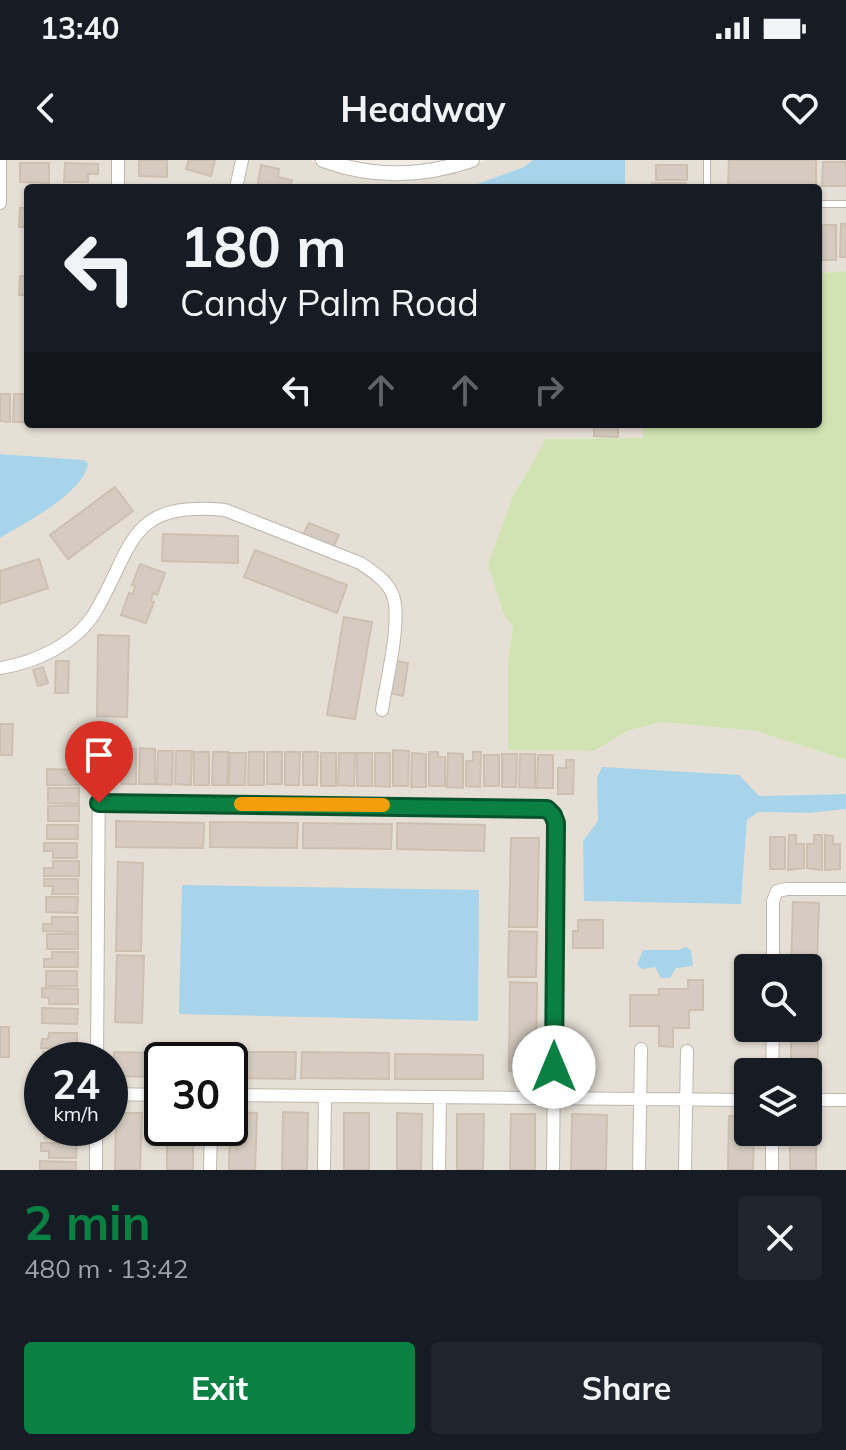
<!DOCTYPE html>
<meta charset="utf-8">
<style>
:root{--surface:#171b24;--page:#20242c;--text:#f1f3f6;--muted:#9ea1a6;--accent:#0b8043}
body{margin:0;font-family:Mulish,sans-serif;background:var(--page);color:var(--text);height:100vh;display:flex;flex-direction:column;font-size:30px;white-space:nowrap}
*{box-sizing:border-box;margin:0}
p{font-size:26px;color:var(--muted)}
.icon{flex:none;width:44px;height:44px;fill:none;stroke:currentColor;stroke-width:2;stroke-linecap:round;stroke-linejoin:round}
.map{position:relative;height:1010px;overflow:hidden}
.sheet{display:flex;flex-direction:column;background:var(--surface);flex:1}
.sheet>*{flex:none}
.guide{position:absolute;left:24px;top:24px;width:798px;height:244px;border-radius:8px;box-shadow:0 2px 6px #0004;background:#171b24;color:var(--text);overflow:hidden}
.fabs{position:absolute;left:734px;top:794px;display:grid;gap:16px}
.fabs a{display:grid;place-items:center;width:88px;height:88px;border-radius:8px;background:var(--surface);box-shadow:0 2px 6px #0004;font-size:40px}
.speed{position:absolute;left:24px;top:882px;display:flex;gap:16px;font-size:40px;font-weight:700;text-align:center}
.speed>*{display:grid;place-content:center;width:104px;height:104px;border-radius:50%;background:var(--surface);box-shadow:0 2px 6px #0004;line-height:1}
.speed small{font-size:20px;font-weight:400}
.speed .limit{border:4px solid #111;border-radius:12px;background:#fff;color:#111}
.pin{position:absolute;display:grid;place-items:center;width:68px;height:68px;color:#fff;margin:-82px -34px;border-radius:50% 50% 50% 0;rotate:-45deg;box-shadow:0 0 8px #0007}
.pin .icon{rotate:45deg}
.me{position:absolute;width:88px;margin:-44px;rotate:0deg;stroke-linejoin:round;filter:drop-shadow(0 0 6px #0008)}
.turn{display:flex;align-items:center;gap:28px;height:168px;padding:0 24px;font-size:36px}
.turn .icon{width:104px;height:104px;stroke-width:2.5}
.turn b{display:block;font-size:56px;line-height:68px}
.lanes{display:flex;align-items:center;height:76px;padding:0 24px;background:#0003;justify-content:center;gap:40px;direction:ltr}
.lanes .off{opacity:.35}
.round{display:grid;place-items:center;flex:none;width:84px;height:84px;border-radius:8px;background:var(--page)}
.headline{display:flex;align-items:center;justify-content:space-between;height:136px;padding:0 24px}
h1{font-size:48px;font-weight:700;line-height:60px;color:var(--accent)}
.cta{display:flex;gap:16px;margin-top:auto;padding:16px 24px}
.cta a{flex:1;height:92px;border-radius:8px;background:var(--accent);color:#fff;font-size:32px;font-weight:700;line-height:92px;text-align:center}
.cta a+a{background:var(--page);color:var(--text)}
.status{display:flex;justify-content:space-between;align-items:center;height:56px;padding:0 40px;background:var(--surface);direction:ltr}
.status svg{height:22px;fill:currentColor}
header{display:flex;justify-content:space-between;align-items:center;height:104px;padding:0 24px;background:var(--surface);font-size:36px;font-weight:700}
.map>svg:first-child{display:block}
.residential{fill:#e5dfd5;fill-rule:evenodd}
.green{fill:#d1e3b2}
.water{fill:#a7d4ea}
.building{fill:#d5cbc0;stroke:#cdc0b1;stroke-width:2}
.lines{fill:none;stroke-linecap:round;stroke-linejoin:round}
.service-casing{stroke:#bfb7ad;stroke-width:8}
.minor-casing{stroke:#bfb7ad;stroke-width:14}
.tertiary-casing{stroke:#bfb7ad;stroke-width:16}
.service{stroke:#fff;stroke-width:6}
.minor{stroke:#fff;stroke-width:12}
.tertiary{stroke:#fff;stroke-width:14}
.route-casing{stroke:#07532c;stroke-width:20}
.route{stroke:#0b8043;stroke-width:14}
.slow{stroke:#f59e0b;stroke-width:14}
</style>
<div class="status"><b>13:40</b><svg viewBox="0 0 49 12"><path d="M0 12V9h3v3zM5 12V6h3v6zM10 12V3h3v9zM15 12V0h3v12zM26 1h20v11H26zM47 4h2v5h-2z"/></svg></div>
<header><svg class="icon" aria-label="back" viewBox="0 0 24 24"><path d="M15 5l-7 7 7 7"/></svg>Headway<svg class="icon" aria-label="heart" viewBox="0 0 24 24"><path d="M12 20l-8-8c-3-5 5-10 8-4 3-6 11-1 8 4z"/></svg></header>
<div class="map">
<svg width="846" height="1010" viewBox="0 0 846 1010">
<rect width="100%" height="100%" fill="#f2ede6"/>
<path class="residential" d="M 0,0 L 310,0 L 326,7 L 463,9 L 486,0 L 533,0 L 524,7 L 466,28 L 28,28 L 28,264 L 643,264 L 644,278 L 546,279 L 512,338 L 488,405 L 504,455 L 513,467 L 508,502 L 508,589 L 594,591 L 627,571 L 661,562 L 756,571 L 846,600 L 846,634 L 598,641 L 598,662 L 583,681 L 585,741 L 741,743 L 747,660 L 758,652 L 810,653 L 846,649 L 846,1010 L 0,1010 L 0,378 L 74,329 L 84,300 L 0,294 ZM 748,808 L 808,808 L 808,868 L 748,868 ZM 42,900 L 110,900 L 110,968 L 42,968 ZM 162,900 L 230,900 L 230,968 L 162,968 ZM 748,912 L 808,912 L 808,972 L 748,972 Z
M 625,0 L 846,0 L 846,111 L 818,113 L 818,28 L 625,28 Z"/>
<path class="green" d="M 846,111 L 846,600 L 756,571 L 661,562 L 627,571 L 594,591 L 508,590 L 508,502 L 513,467 L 504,455 L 488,405 L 512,338 L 546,279 L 643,278 L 643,264 L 818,264 L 818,113 Z"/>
<path class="water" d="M 533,0 L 625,0 L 625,28 L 466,28 L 524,7 Z
M 0,294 L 84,300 L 88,304 C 83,334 24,363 0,378 Z
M 602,607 L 739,615 L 759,636 L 846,634 L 846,649 L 810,653 L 758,652 L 747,660 L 741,744 L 584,741 L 583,681 L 598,661 L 597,618 Z
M 182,725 L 479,730 L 478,861 L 179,854 Z
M 686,787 L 691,790 L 693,806 L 676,808 L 670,818 L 661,818 L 655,807 L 642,809 L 637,805 L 643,790 L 678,790 Z"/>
<path class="building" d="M 139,0 L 167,0 L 167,17 L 139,16 Z
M 189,0 L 215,0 L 211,16 L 186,9 Z
M 729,0 L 816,0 L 816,26 L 728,26 Z
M 823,2 L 846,2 L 846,26 L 822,26 Z
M 20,3 L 49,3 L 49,23 L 20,22 Z
M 65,3 L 98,4 L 98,14 L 88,14 L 88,22 L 64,22 Z
M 261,5 L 279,9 L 278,17 L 292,20 L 290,28 L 257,28 Z
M 656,5 L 687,5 L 687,20 L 656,20 Z
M 652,23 L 686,23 L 686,28 L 652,28 Z
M 20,48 L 28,48 L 28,67 L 19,67 Z
M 841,64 L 846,64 L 846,97 L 840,97 Z
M 822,65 L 836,65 L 836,100 L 822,100 Z
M 20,116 L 28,116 L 28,135 L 19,135 Z
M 0,234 L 10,234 L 10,262 L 0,261 Z
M 14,234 L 25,234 L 28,262 L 13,262 Z
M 594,264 L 618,264 L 618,277 L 594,276 Z
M 115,327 L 133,351 L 68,399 L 50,375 Z
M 309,363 L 339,375 L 333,388 L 303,375 Z
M 163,374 L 238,376 L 238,403 L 162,401 Z
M 255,390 L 347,425 L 337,453 L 244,417 Z
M 39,399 L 48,428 L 0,444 L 0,411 Z
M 140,404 L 165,413 L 157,435 L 153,433 L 151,441 L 154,442 L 146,463 L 121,455 L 129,433 L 133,434 L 135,426 L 132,425 Z
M 344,457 L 372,462 L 355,559 L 327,555 Z
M 98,475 L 129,476 L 127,557 L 97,556 Z
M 56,501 L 69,501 L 68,533 L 55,533 Z
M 395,501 L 408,503 L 403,536 L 390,533 Z
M 43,507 L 48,523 L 38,526 L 33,510 Z
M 0,564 L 13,564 L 12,595 L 0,595 Z
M 140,588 L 155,589 L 155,624 L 139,624 Z
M 121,589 L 136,589 L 136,624 L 121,624 Z
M 393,590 L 409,591 L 408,626 L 393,626 Z
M 158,591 L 173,591 L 172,625 L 157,624 Z
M 176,591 L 192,591 L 191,625 L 175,624 Z
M 194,592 L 209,592 L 209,625 L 194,625 Z
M 213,592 L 228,592 L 227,625 L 212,625 Z
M 249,592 L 264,592 L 264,625 L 248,625 Z
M 267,592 L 282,592 L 282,624 L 267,624 Z
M 285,592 L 300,592 L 299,625 L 285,625 Z
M 303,592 L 318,592 L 317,625 L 303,625 Z
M 429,592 L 438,592 L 438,597 L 445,597 L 445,626 L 429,626 Z
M 473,592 L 481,592 L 480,627 L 466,626 L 466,601 L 473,601 Z
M 230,593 L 246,593 L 245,625 L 229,625 Z
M 321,593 L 336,593 L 336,626 L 321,626 Z
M 339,593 L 355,593 L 354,626 L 338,625 Z
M 357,593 L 372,593 L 372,626 L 357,626 Z
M 375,593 L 390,593 L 390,627 L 375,626 Z
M 412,593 L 426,594 L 426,627 L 411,627 Z
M 448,593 L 463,594 L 463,628 L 447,627 Z
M 502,594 L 517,594 L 516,627 L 502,627 Z
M 520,594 L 535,594 L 535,628 L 519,627 Z
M 484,595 L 499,595 L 499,626 L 484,626 Z
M 538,595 L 553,595 L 553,628 L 537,628 Z
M 566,600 L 574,600 L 573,634 L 558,634 L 558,608 L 566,608 Z
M 47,609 L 81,610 L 81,625 L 47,625 Z
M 48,628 L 79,628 L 79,644 L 48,643 Z
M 48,646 L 79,646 L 79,661 L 48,661 Z
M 116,661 L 204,663 L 203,688 L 116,687 Z
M 210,662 L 298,663 L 297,688 L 210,687 Z
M 303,663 L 392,664 L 391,689 L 303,688 Z
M 397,663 L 485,665 L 484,691 L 397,689 Z
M 47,665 L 78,665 L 78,679 L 47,679 Z
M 789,675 L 796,675 L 796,684 L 804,684 L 804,708 L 788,710 Z
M 814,675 L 822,675 L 822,710 L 807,708 L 807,684 L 814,684 Z
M 825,675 L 833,676 L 833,684 L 840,684 L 840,709 L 825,710 Z
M 770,677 L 785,677 L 785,709 L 770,709 Z
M 511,678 L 539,678 L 537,767 L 509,767 Z
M 44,683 L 77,683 L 77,698 L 53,698 L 53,691 L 44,691 Z
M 53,701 L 79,701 L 79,716 L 44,716 L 44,708 L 53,708 Z
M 118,702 L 143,703 L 141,791 L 116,791 Z
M 44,719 L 78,719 L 78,734 L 52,734 L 53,726 L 44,726 Z
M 46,737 L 78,737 L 77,753 L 46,752 Z
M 793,742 L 819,743 L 816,832 L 808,831 L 808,808 L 791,808 Z
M 52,757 L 78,757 L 78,772 L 43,771 L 43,764 L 52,764 Z
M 578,760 L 603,760 L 603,788 L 573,788 L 573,771 L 578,771 Z
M 509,771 L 537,772 L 536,817 L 508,817 Z
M 47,774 L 78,774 L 78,789 L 47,789 Z
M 52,792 L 78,792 L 78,807 L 44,807 L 44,799 L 52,799 Z
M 117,795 L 144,796 L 142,863 L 115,862 Z
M 46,811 L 77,811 L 77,826 L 46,826 Z
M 688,820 L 703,820 L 703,850 L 689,850 L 689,868 L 673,868 L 673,887 L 659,886 L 659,866 L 630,866 L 630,835 L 659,835 L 659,829 L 688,829 Z
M 510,822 L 537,823 L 536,911 L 509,911 Z
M 42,828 L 78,829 L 78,844 L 49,844 L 49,838 L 42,837 Z
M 808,837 L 819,837 L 817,925 L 808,925 L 808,912 L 791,912 L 791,868 L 808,868 Z
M 42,848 L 78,849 L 77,864 L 42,863 Z
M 0,867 L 9,867 L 9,897 L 0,897 Z
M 49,873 L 77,873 L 77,889 L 41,888 L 42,879 L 48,879 Z
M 43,892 L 77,893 L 77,900 L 43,900 Z
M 114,892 L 202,894 L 202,900 L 162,900 L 162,917 L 114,916 Z
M 208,892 L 296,892 L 295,919 L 230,918 L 230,900 L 207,900 Z
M 302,892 L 389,893 L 389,919 L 301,918 Z
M 395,894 L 483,895 L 483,919 L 395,919 Z
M 230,952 L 257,953 L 255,1010 L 229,1010 Z
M 283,952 L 308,953 L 307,1010 L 282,1010 Z
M 116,953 L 142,953 L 140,1010 L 115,1010 Z
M 344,953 L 369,953 L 369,1010 L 344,1010 Z
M 397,953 L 422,954 L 421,1010 L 397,1010 Z
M 457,954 L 484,954 L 483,1010 L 457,1010 Z
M 511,954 L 535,954 L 535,1010 L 510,1010 Z
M 572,954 L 607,955 L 606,1010 L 571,1010 Z
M 729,956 L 748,956 L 748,972 L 754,972 L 753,1010 L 728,1010 Z
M 808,957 L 816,957 L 816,1010 L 790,1010 L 790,972 L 808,972 Z
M 45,968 L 76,968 L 76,978 L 45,978 Z
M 167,968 L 193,968 L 193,1010 L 167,1010 Z
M 41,983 L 77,983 L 76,998 L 49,998 L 49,991 L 41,991 Z
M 40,1001 L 76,1002 L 76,1010 L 40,1010 Z"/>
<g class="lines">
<g class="service-casing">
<path id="service" d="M 707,28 L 707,0
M 818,44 L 846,44"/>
</g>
<g class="minor-casing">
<path id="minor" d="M 118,28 L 118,0
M 236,28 L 242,0
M 0,43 L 0,0
M 0,508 C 34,503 75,484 94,454 C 134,388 126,340 225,350 L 360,403 C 372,411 386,420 392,433 C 403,457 386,522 382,550
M 99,643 L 538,647 L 551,651 L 556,663 L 553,1010
M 773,808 L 773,741 L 777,731 L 787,729 L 846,729
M 97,900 L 99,603
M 772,912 L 773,868
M 110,934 L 162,935
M 230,935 L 748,940
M 808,940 L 846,940
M 96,1010 L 96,968
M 210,1010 L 211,968
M 324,1010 L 325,936
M 439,1010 L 440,937
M 639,1010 L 641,889
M 685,1010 L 687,891
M 772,1010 L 772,972"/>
</g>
<g class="tertiary-casing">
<path id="tertiary" d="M 323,0 C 372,18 423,17 472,0"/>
</g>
<use href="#service" class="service"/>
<use href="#minor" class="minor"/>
<use href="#tertiary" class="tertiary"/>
</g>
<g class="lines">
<g class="route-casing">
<path id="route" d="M 99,643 L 547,649 L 553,655 L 556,663 L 554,907"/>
</g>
<use href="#route" class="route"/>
<path class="slow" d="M 241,644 L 383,645"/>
</g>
</svg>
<div class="fabs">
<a><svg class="icon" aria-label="search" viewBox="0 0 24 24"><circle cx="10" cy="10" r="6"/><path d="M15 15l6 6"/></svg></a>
<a><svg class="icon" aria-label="layers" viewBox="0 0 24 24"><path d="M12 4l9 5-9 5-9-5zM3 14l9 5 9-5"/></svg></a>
</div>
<div class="speed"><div>24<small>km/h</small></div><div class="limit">30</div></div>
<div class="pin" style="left:99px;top:643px;background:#d93025"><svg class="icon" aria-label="arrive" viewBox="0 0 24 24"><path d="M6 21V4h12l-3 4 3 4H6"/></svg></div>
<svg class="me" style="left:554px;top:907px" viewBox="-20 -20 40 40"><circle r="19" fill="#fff"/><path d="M0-13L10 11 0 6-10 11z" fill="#0b8043"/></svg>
<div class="guide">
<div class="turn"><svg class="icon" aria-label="left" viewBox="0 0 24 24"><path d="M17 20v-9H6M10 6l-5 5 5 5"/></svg><div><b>180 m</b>Candy Palm Road</div></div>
<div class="lanes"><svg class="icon" aria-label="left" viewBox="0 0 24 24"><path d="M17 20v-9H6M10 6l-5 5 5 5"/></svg><svg class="icon off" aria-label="ahead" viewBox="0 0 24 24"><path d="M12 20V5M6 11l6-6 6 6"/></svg><svg class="icon off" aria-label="ahead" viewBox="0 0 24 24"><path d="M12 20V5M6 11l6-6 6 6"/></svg><svg class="icon off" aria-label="right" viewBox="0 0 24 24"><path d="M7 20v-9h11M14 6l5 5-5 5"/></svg></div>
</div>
</div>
<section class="sheet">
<div class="headline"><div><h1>2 min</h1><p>480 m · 13:42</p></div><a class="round"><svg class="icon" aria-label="close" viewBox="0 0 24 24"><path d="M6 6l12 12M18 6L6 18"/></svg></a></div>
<div class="cta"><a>Exit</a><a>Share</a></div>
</section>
